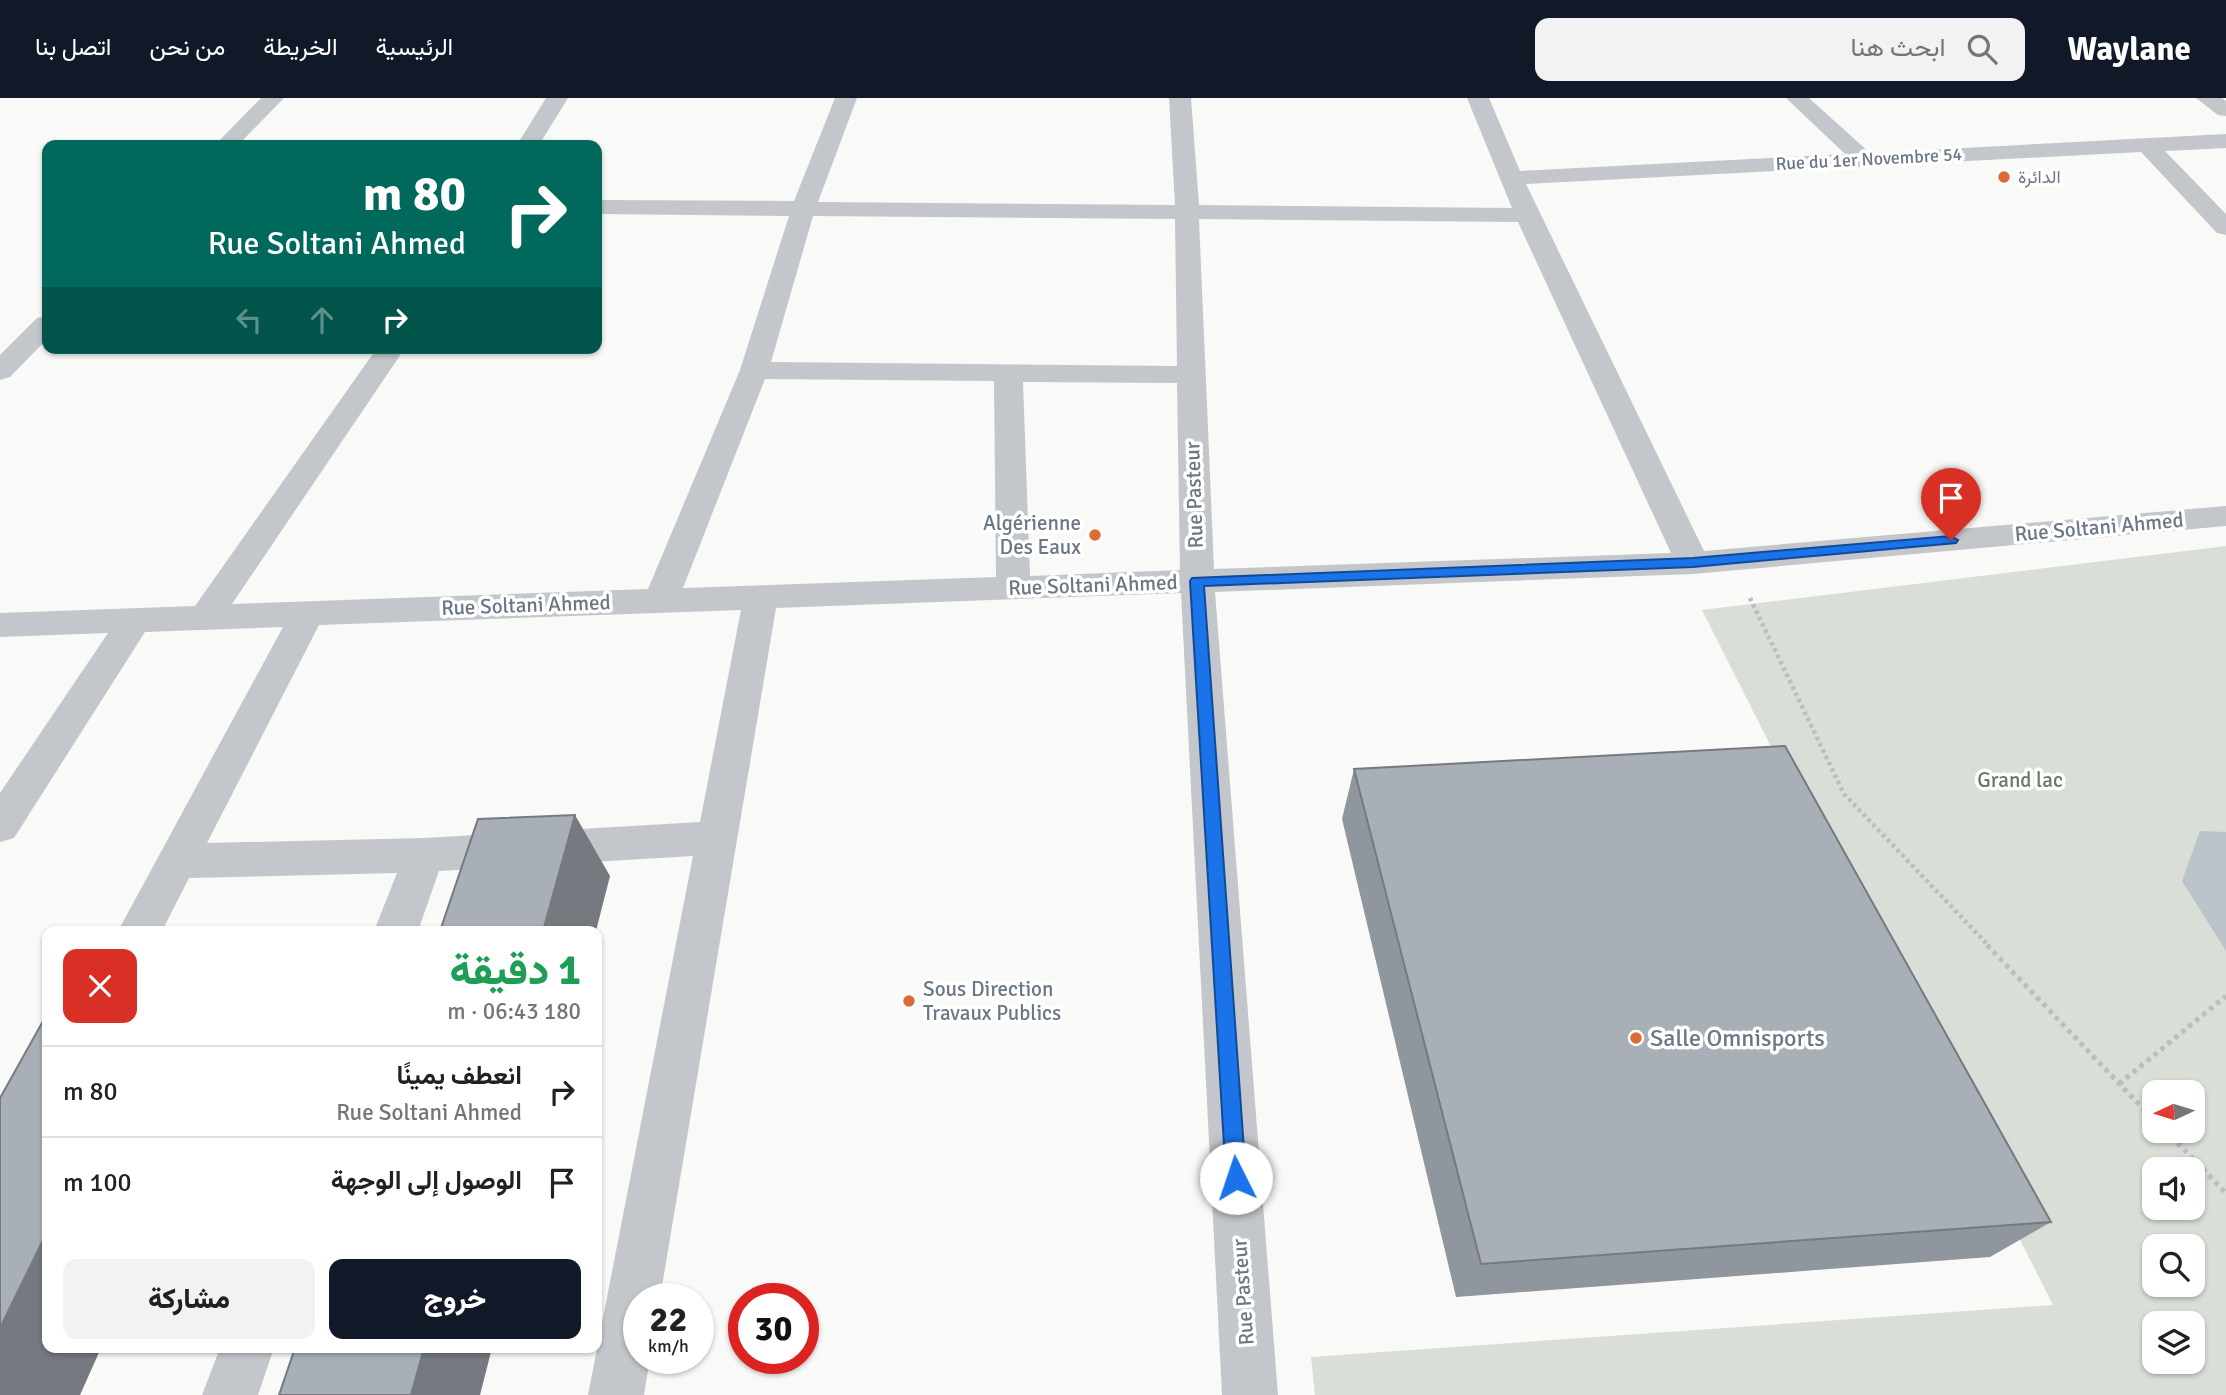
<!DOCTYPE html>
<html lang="ar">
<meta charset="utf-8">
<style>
:root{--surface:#fff;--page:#f2f2f2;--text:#202124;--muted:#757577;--line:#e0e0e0;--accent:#111827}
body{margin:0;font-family:Signika,Vazirmatn,sans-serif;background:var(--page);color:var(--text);direction:rtl;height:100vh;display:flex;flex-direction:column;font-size:26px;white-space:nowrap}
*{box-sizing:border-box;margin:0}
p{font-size:23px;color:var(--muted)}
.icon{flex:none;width:38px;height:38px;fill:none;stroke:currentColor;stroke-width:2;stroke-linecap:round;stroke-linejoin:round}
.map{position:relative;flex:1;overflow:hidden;direction:ltr}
.panel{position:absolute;left:42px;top:828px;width:560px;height:427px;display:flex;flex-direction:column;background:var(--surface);border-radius:14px;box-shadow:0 2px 5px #0004;direction:rtl}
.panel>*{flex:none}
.top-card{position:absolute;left:42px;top:42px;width:560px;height:214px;border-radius:14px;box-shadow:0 2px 5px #0004;direction:rtl;background:#00695c;color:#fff;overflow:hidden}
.needle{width:46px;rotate:266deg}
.fabs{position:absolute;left:2142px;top:982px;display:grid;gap:14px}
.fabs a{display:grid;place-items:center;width:63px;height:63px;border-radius:14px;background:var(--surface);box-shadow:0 2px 5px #0004;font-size:35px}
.speed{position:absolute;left:623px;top:1185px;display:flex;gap:14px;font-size:35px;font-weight:700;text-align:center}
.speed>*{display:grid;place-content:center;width:91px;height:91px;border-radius:50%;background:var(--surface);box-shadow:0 2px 5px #0004;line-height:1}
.speed small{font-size:18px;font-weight:400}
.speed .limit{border:10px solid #d22;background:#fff;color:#111}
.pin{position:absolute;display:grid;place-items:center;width:60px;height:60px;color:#fff;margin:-72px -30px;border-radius:50% 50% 50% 0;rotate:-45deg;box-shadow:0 0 7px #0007}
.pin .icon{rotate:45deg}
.me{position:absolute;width:77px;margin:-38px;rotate:356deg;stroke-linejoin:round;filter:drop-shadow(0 0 5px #0008)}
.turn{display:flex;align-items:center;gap:24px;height:147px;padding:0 21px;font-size:32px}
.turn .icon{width:91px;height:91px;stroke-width:2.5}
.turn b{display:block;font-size:49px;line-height:60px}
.lanes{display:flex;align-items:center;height:66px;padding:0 21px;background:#0003;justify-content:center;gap:35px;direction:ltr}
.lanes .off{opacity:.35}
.round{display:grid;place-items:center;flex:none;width:74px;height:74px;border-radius:14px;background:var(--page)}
.overview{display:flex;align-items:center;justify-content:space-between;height:119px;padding:0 21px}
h1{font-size:42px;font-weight:800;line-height:52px;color:#1e9e55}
.button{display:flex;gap:14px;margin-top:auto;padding:14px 21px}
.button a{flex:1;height:80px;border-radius:14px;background:var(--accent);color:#fff;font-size:28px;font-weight:800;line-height:80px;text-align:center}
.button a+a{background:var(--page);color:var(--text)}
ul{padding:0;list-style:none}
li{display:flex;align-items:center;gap:21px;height:91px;padding:0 21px;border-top:2px solid var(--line)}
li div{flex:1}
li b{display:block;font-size:26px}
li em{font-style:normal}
header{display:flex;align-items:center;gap:42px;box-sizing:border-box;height:98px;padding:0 35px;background:var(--accent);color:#fff}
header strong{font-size:33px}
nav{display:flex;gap:38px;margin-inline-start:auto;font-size:24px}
.search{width:490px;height:63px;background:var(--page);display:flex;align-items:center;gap:18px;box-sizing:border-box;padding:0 24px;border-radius:14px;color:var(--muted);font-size:26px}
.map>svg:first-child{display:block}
.green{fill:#d9ded7;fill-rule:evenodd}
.water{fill:#bbc4ca}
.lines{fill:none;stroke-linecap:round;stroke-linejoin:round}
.path-far1{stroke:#bbbdc1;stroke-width:4.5;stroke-dasharray:3.5 3.5;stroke-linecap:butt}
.path{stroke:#bbbdc1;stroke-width:5;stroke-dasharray:4.5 4.5;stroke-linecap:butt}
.minor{fill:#c3c6ca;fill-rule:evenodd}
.wall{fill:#90969d}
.shaded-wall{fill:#767a80}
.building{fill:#a8afb7;stroke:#767a80;stroke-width:2}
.route{fill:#1a73e8;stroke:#114b97;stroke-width:2}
.poi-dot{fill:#dc6c35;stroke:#fff;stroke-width:2.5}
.labels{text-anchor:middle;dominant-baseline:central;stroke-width:7;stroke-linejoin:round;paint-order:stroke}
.far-street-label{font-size:18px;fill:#6a7787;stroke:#fff}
.far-poi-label{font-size:18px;fill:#6a7787;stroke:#fff;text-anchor:start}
.street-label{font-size:21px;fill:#6a7787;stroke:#fff}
.poi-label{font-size:21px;fill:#6a7787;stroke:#fff;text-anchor:end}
.park-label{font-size:21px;fill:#667965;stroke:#fff}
.near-poi-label{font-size:24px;fill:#6a7787;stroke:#fff;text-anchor:start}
</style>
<header>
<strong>Waylane</strong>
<div class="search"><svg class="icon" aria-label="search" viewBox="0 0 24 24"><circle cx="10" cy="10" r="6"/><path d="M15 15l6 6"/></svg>ابحث هنا</div>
<nav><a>الرئيسية</a><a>الخريطة</a><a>من نحن</a><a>اتصل بنا</a></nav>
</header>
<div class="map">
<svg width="2226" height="1297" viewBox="0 0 2226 1297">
<rect width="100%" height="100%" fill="#f9f9f7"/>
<path class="green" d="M 2226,448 L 2226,1297 L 1315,1297 L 1311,1259 L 2053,1207 L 1702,512 ZM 2154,994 L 2193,994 L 2193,1032 L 2154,1032 ZM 2154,1071 L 2193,1071 L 2193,1110 L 2154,1110 ZM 2154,1148 L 2193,1148 L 2193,1186 L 2154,1186 ZM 2154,1225 L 2193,1225 L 2193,1264 L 2154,1264 Z"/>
<path class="water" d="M 2200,733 L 2226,734 L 2226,853 L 2182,783 Z"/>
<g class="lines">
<path class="path-far1" d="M 1750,500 L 1844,696 L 1989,848"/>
<path class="path" d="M 1987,847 L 2154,1022
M 2119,986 L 2226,898
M 2165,1032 L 2226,1095"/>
<path class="minor" d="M 261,0 L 284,0 L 238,47 L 215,47 Z
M 546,0 L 568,0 L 539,47 L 517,47 Z
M 835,0 L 857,0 L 818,104 L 1175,107 L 1169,0 L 1191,0 L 1199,107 L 1512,110 L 1467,0 L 1489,0 L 1520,73 L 1845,56 L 1786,0 L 1809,0 L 1870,55 L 2226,36 L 2226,50 L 2165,53 L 2226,116 L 2226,137 L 2217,135 L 2141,54 L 1526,86 L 1704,453 L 2226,408 L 2226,428 L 1693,476 L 1215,494 L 1278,1297 L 1222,1297 L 1181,495 L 776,510 L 660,1200 L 639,1200 L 639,1260 L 650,1260 L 644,1297 L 588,1297 L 693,758 L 439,773 L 418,833 L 374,833 L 397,775 L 189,780 L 162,833 L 118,833 L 283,529 L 145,534 L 14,740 L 0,744 L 0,695 L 108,535 L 0,539 L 0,515 L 195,508 L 377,250 L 405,250 L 232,506 L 648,491 L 740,272 L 789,118 L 597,116 L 597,102 L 794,103 ZM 813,118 L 1175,121 L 1177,268 L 771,264 ZM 1199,121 L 1518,124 L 1671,455 L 1214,471 ZM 765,281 L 994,283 L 996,479 L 683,490 ZM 1023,284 L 1177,285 L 1180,472 L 1030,478 ZM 741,512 L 700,724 L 424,740 L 207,745 L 319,527 Z
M 2196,0 L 2222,0 L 2226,3 L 2226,18 L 2218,17 Z
M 47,218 L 47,241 L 10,279 L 0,282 L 0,257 L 37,220 Z
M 220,1250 L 274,1250 L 258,1297 L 202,1297 Z"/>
</g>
<path class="wall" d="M 1354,671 L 2051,1124 L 1990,1159 L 1456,1199 L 1342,721 Z"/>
<path class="shaded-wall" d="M 575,717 L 610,778 L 596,833 L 543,833 Z
M 47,1134 L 47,1250 L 101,1250 L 80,1297 L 0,1297 L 0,1230 Z
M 424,1250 L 492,1250 L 480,1297 L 411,1297 Z"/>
<path class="building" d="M 1785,648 L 2051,1124 L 1481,1166 L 1354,671 Z
M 575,717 L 543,833 L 440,833 L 478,721 Z
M 47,916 L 47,1134 L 0,1230 L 0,1000 Z
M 295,1250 L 424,1250 L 411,1297 L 279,1297 Z"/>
<path class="route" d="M 1951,438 L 1958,442 L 1956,445 L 1693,469 L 1204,488 L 1246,1080 L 1243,1087 L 1236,1090 L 1229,1087 L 1226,1080 L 1190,483 L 1192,480 L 1693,460 Z"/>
<g class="poi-dot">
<circle cx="2004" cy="79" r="7"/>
<circle cx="1095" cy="437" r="7"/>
<circle cx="909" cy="903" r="7"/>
<circle cx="1636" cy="940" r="7"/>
</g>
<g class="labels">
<g class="far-street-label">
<text transform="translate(1869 61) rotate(-3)">Rue du 1er Novembre 54</text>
</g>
<g class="far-poi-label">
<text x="2018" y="79">الدائرة</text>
</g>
<g class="street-label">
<text transform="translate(1194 397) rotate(-92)">Rue Pasteur</text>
<text transform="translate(2099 429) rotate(-5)">Rue Soltani Ahmed</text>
<text transform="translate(1093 487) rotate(-2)">Rue Soltani Ahmed</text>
<text transform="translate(526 507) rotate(-2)">Rue Soltani Ahmed</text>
<text transform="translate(1243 1194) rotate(-94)">Rue Pasteur</text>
</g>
<g class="poi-label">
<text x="1081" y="425">Algérienne<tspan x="1081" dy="24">Des Eaux</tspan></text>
<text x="923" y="891" text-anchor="start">Sous Direction<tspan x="923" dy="24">Travaux Publics</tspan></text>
</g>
<g class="park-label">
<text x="2020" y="682">Grand lac</text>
</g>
<g class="near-poi-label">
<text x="1650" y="940">Salle Omnisports</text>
</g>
</g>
</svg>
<div class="fabs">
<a><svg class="needle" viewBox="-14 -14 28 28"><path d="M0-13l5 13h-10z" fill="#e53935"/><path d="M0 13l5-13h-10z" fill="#757577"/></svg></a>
<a><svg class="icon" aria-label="sound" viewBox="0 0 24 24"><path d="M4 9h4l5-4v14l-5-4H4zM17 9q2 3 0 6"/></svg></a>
<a><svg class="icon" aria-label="search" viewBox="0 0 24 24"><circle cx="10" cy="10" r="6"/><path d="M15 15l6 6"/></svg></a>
<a><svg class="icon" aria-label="layers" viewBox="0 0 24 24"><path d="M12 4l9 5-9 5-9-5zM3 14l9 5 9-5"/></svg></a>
</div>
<div class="speed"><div>22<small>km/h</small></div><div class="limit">30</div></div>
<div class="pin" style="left:1951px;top:442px;background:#d93025"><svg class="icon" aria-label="arrive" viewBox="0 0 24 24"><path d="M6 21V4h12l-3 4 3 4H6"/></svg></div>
<svg class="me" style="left:1236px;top:1080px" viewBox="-20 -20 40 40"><circle r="19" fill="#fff"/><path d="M0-13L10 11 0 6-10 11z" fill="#1a73e8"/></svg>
<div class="top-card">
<div class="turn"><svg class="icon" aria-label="right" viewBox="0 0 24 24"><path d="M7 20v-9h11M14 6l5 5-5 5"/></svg><div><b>80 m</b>Rue Soltani Ahmed</div></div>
<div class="lanes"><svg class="icon off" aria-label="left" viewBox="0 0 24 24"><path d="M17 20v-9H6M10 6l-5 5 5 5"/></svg><svg class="icon off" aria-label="ahead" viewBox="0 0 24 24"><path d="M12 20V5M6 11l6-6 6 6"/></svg><svg class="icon" aria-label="right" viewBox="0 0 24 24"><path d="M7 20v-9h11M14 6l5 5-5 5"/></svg></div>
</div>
<section class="panel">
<div class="overview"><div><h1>1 دقيقة</h1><p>180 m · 06:43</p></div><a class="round" style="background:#d93025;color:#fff"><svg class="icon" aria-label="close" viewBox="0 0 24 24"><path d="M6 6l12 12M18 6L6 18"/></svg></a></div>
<ul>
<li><svg class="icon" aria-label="right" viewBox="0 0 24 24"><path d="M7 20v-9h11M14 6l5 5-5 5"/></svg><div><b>انعطف يمينًا</b><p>Rue Soltani Ahmed</p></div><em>80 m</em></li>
<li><svg class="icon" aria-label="arrive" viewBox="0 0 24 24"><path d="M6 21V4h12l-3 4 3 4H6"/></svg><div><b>الوصول إلى الوجهة</b></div><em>100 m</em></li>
</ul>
<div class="button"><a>خروج</a><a>مشاركة</a></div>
</section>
</div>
